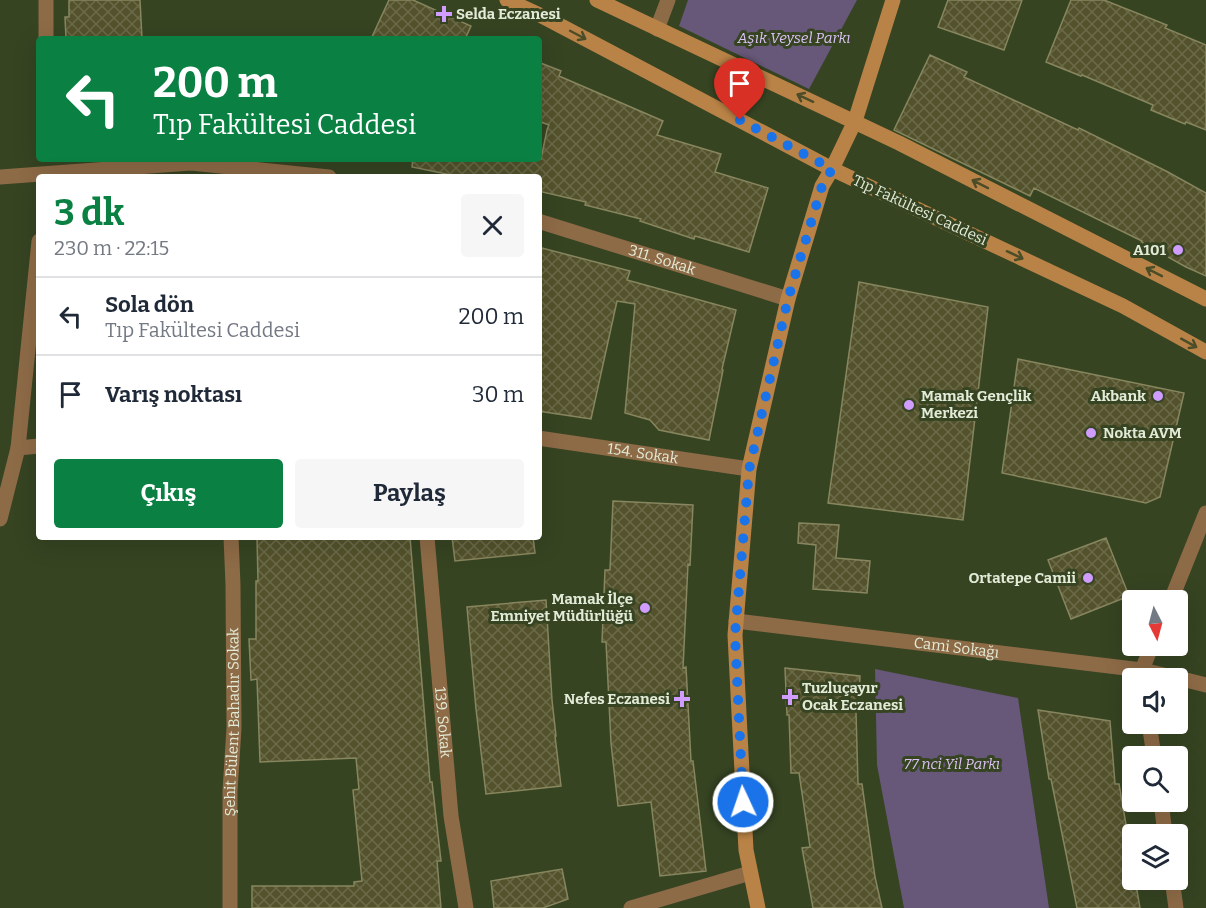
<!DOCTYPE html>
<html lang="tr">
<meta charset="utf-8">
<style>
:root{--surface:#fff;--page:#f6f6f7;--text:#1f2937;--muted:#747a83;--line:#e0e1e3;--accent:#0b8043}
body{margin:0;font-family:Bitter,serif;background:var(--page);color:var(--text);height:100vh;display:flex;flex-direction:column;font-size:22px;white-space:nowrap}
*{box-sizing:border-box;margin:0}
p{font-size:20px;color:var(--muted)}
.icon{flex:none;width:33px;height:33px;fill:none;stroke:currentColor;stroke-width:2;stroke-linecap:round;stroke-linejoin:round}
.map{position:relative;flex:1;overflow:hidden}
.panel{position:absolute;left:36px;top:174px;width:506px;height:366px;display:flex;flex-direction:column;background:var(--surface);border-radius:6px;box-shadow:0 6px 24px #0002}
.panel>*{flex:none}
.top-card{position:absolute;left:36px;top:36px;width:506px;height:126px;border-radius:6px;box-shadow:0 6px 24px #0002;background:#0b8043;color:#fff;overflow:hidden}
.needle{width:39px;rotate:174deg}
.buttons{position:absolute;left:1122px;top:590px;display:grid;gap:12px}
.buttons a{display:grid;place-items:center;width:66px;height:66px;border-radius:6px;background:var(--surface);box-shadow:0 6px 24px #0002;font-size:30px}
.pin{position:absolute;display:grid;place-items:center;width:51px;height:51px;color:#fff;margin:-62px -26px;border-radius:50% 50% 50% 0;rotate:-45deg;box-shadow:0 0 6px #0007}
.pin .icon{rotate:45deg}
.me{position:absolute;width:66px;margin:-33px;rotate:357deg;stroke-linejoin:round;filter:drop-shadow(0 0 4px #0008)}
.turn{display:flex;align-items:center;gap:21px;height:126px;padding:0 18px;font-size:27px}
.turn .icon{width:78px;height:78px;stroke-width:2.5}
.turn b{display:block;font-size:42px;line-height:51px}
.round{display:grid;place-items:center;flex:none;width:63px;height:63px;border-radius:6px;background:var(--page)}
.overview{display:flex;align-items:center;justify-content:space-between;height:102px;padding:0 18px}
h1{font-size:36px;font-weight:700;line-height:45px;color:var(--accent)}
.cta{display:flex;gap:12px;margin-top:auto;padding:12px 18px}
.cta a{flex:1;height:69px;border-radius:6px;background:var(--accent);color:#fff;font-size:24px;font-weight:700;line-height:69px;text-align:center}
.cta a+a{background:var(--page);color:var(--text)}
ul{padding:0;list-style:none}
li{display:flex;align-items:center;gap:18px;height:78px;padding:0 18px;border-top:2px solid var(--line)}
li div{flex:1}
li b{display:block;font-size:22px}
li em{font-style:normal}
.map>svg:first-child{display:block}
.green{fill:#675778}
.building{fill:url(#building-cross-hatch);stroke:#87865e;stroke-width:1.5}
.lines{fill:none;stroke-linecap:round;stroke-linejoin:round}
.street{stroke:#8e6b47;stroke-width:15}
.secondary{stroke:#b98246;stroke-width:15}
.oneway{stroke:#4a4d27}
.route{stroke:#1a73e8;stroke-width:10;stroke-dasharray:0 18}
.poi-dot{fill:#d09dff;stroke:#364422;stroke-width:2}
.labels{text-anchor:middle;dominant-baseline:central;stroke-width:6;stroke-linejoin:round;paint-order:stroke}
.poi-label{font-size:15px;font-weight:bold;fill:#e2ebd7;stroke:#364422;text-anchor:end}
.park-label{font-size:15px;font-style:italic;fill:#dac2f4;stroke:#364422}
.street-label{font-size:15px;fill:#e2ebd7;stroke:#364422}
</style>
<div class="map">
<svg width="1206" height="908" viewBox="0 0 1206 908">
<defs>
<pattern id="building-cross-hatch" width="8" height="8" patternUnits="userSpaceOnUse" patternTransform="scale(1.5)"><rect width="8" height="8" fill="#53522c"/><path d="M0 0l8 8M0 8l8-8" fill="none" stroke="#6b6b4a"/></pattern>
</defs>
<rect width="100%" height="100%" fill="#364422"/>
<path class="green" d="M 688,0 L 857,0 L 809,89 L 679,26 Z
M 875,669 L 1018,698 L 1049,908 L 904,908 L 877,765 Z"/>
<path class="building" d="M 69,0 L 140,0 L 142,39 L 66,39 L 65,17 L 69,17 Z
M 389,0 L 413,0 L 471,26 L 465,39 L 371,39 Z
M 948,0 L 1022,0 L 1004,50 L 938,27 Z
M 1071,0 L 1104,0 L 1167,25 L 1165,28 L 1206,45 L 1206,130 L 1186,122 L 1185,124 L 1151,110 L 1153,105 L 1082,75 L 1081,76 L 1046,62 Z
M 930,55 L 967,72 L 964,77 L 1078,130 L 1079,128 L 1166,171 L 1206,193 L 1206,276 L 1186,267 L 1141,242 L 1142,241 L 1034,188 L 1030,196 L 894,130 Z
M 538,62 L 561,71 L 559,76 L 663,121 L 657,135 L 721,154 L 715,172 L 768,188 L 749,252 L 695,236 L 694,239 L 640,221 L 641,219 L 585,205 L 586,202 L 538,191 L 538,177 L 461,177 L 412,167 L 413,159 L 541,159 L 547,130 L 549,125 L 538,121 Z
M 538,247 L 630,271 L 627,280 L 736,310 L 722,369 L 723,370 L 709,440 L 659,430 L 650,420 L 625,413 L 635,304 L 617,301 L 591,419 L 538,411 Z
M 859,282 L 988,307 L 963,520 L 828,503 Z
M 1018,359 L 1184,393 L 1160,497 L 1146,503 L 1002,473 Z
M 613,501 L 693,505 L 690,565 L 688,564 L 683,668 L 686,667 L 691,761 L 693,761 L 706,871 L 660,876 L 651,802 L 618,806 L 611,743 L 606,642 L 602,642 L 605,570 L 610,570 Z
M 799,523 L 839,525 L 836,558 L 870,561 L 867,593 L 813,589 L 816,545 L 798,543 Z
M 257,537 L 410,537 L 430,782 L 432,782 L 441,861 L 437,861 L 441,908 L 252,908 L 252,886 L 354,886 L 354,882 L 362,881 L 353,790 L 359,789 L 356,758 L 260,762 L 257,679 L 251,680 L 249,639 L 256,639 L 256,581 L 258,581 Z
M 452,537 L 533,537 L 535,553 L 455,561 Z
M 1106,538 L 1129,596 L 1071,619 L 1048,560 Z
M 546,600 L 552,700 L 556,736 L 555,736 L 561,786 L 486,794 L 476,709 L 467,607 Z
M 785,668 L 860,676 L 858,712 L 856,712 L 858,784 L 862,784 L 875,877 L 882,908 L 813,908 L 802,848 L 810,847 L 799,773 L 791,773 L 789,715 L 787,715 Z
M 1038,710 L 1110,721 L 1115,784 L 1119,784 L 1129,842 L 1132,841 L 1132,879 L 1135,879 L 1140,908 L 1077,908 L 1051,779 L 1049,779 Z
M 562,869 L 568,899 L 543,908 L 494,908 L 491,881 Z"/>
<g class="lines">
<g class="street">
<path d="M 657,29 L 668,0"/>
<path d="M 46,39 L 46,0"/>
<path d="M 0,177 L 191,163 L 329,177"/>
<path id="s1" d="M 538,221 L 788,299"/>
<path id="s2" d="M 538,438 L 749,469"/>
<path d="M 18,448 L 39,446"/>
<path d="M 0,519 L 18,448 L 39,241"/>
<path id="s3" d="M 427,537 L 451,816 L 466,908"/>
<path d="M 1171,600 L 1206,513"/>
<path id="s4" d="M 736,621 L 1142,670 L 1177,678"/>
<path d="M 1143,678 L 1142,670 L 1152,645"/>
<path d="M 1178,678 L 1206,685"/>
<path d="M 1149,723 L 1154,756"/>
<path d="M 1161,801 L 1165,834"/>
<path d="M 1172,879 L 1176,908"/>
<path id="s5" d="M 230,908 L 230,791 L 234,728 L 233,585 L 231,537"/>
<path d="M 631,908 L 750,873"/>
</g>
<path class="secondary" d="M 507,0 L 542,16 L 832,169 L 1123,306 L 1206,352
M 597,0 L 899,143 L 1206,299
M 758,908 L 746,850 L 735,635 L 749,469 L 788,299 L 822,186 L 832,169 L 855,121 L 893,0"/>
</g>
<defs><path id="oneway-shaft" d="M-6 0H5M1.5-3L5.5 0L1.5 3" fill="none" stroke-width="1.6" stroke-linecap="round" stroke-linejoin="round" transform="scale(1.5)"/></defs>
<g class="oneway">
<use href="#oneway-shaft" transform="translate(578 35) rotate(28)"/>
<use href="#oneway-shaft" transform="translate(805 98) rotate(-155)"/>
<use href="#oneway-shaft" transform="translate(980 184) rotate(-153)"/>
<use href="#oneway-shaft" transform="translate(1015 255) rotate(25)"/>
<use href="#oneway-shaft" transform="translate(1154 272) rotate(-153)"/>
<use href="#oneway-shaft" transform="translate(1189 343) rotate(29)"/>
</g>
<g class="lines">
<path class="route" d="M 740,120 L 832,169 L 822,186 L 788,299 L 749,470 L 735,635 L 743,802"/>
</g>
<g class="poi-dot">
<path d="M441 5h6v6h6v6h-6v6h-6v-6h-6v-6h6z"/>
<circle cx="1178" cy="250" r="6"/>
<circle cx="1158" cy="396" r="6"/>
<circle cx="909" cy="405" r="6"/>
<circle cx="1091" cy="433" r="6"/>
<circle cx="1088" cy="578" r="6"/>
<circle cx="645" cy="608" r="6"/>
<path d="M787 688h6v6h6v6h-6v6h-6v-6h-6v-6h6z"/>
<path d="M679 690h6v6h6v6h-6v6h-6v-6h-6v-6h6z"/>
</g>
<g class="labels">
<g class="poi-label">
<text x="456" y="14" text-anchor="start">Selda Eczanesi</text>
<text x="1166" y="250">A101</text>
<text x="921" y="396" text-anchor="start">Mamak Gençlik<tspan x="921" dy="17">Merkezi</tspan></text>
<text x="1146" y="396">Akbank</text>
<text x="1103" y="433" text-anchor="start">Nokta AVM</text>
<text x="1076" y="578">Ortatepe Camii</text>
<text x="633" y="599">Mamak İlçe<tspan x="633" dy="17">Emniyet Müdürlüğü</tspan></text>
<text x="802" y="688" text-anchor="start">Tuzluçayır<tspan x="802" dy="17">Ocak Eczanesi</tspan></text>
<text x="670" y="699">Nefes Eczanesi</text>
</g>
<g class="park-label">
<text x="794" y="38">Aşık Veysel Parkı</text>
<text x="952" y="764">77 nci Yil Parkı</text>
</g>
<g class="street-label">
<text transform="translate(920 210) rotate(25)">Tıp Fakültesi Caddesi</text>
<text stroke="none"><textPath href="#s1" startOffset="130">311. Sokak</textPath></text>
<text stroke="none"><textPath href="#s2" startOffset="106">154. Sokak</textPath></text>
<text stroke="none"><textPath href="#s4" startOffset="222">Cami Sokağı</textPath></text>
<text stroke="none"><textPath href="#s5" startOffset="186">Şehit Bülent Bahadır Sokak</textPath></text>
<text stroke="none"><textPath href="#s3" startOffset="186">139. Sokak</textPath></text>
</g>
</g>
</svg>
<div class="buttons">
<a><svg class="needle" viewBox="-14 -14 28 28"><path d="M0-13l5 13h-10z" fill="#e53935"/><path d="M0 13l5-13h-10z" fill="#747a83"/></svg></a>
<a><svg class="icon" aria-label="sound" viewBox="0 0 24 24"><path d="M4 9h4l5-4v14l-5-4H4zM17 9q2 3 0 6"/></svg></a>
<a><svg class="icon" aria-label="search" viewBox="0 0 24 24"><circle cx="10" cy="10" r="6"/><path d="M15 15l6 6"/></svg></a>
<a><svg class="icon" aria-label="layers" viewBox="0 0 24 24"><path d="M12 4l9 5-9 5-9-5zM3 14l9 5 9-5"/></svg></a>
</div>
<div class="pin" style="left:740px;top:120px;background:#d93025"><svg class="icon" aria-label="arrive" viewBox="0 0 24 24"><path d="M6 21V4h12l-3 4 3 4H6"/></svg></div>
<svg class="me" style="left:743px;top:802px" viewBox="-20 -20 40 40"><circle r="17" fill="#1a73e8" stroke="#fff" stroke-width="3"/><path d="M0-11L8 9 0 5-8 9z" fill="#fff"/></svg>
<div class="top-card">
<div class="turn"><svg class="icon" aria-label="left" viewBox="0 0 24 24"><path d="M17 20v-9H6M10 6l-5 5 5 5"/></svg><div><b>200 m</b>Tıp Fakültesi Caddesi</div></div>
</div>
<section class="panel">
<div class="overview"><div><h1>3 dk</h1><p>230 m · 22:15</p></div><a class="round"><svg class="icon" aria-label="close" viewBox="0 0 24 24"><path d="M6 6l12 12M18 6L6 18"/></svg></a></div>
<ul>
<li><svg class="icon" aria-label="left" viewBox="0 0 24 24"><path d="M17 20v-9H6M10 6l-5 5 5 5"/></svg><div><b>Sola dön</b><p>Tıp Fakültesi Caddesi</p></div><em>200 m</em></li>
<li><svg class="icon" aria-label="arrive" viewBox="0 0 24 24"><path d="M6 21V4h12l-3 4 3 4H6"/></svg><div><b>Varış noktası</b></div><em>30 m</em></li>
</ul>
<div class="cta"><a>Çıkış</a><a>Paylaş</a></div>
</section>
</div>
